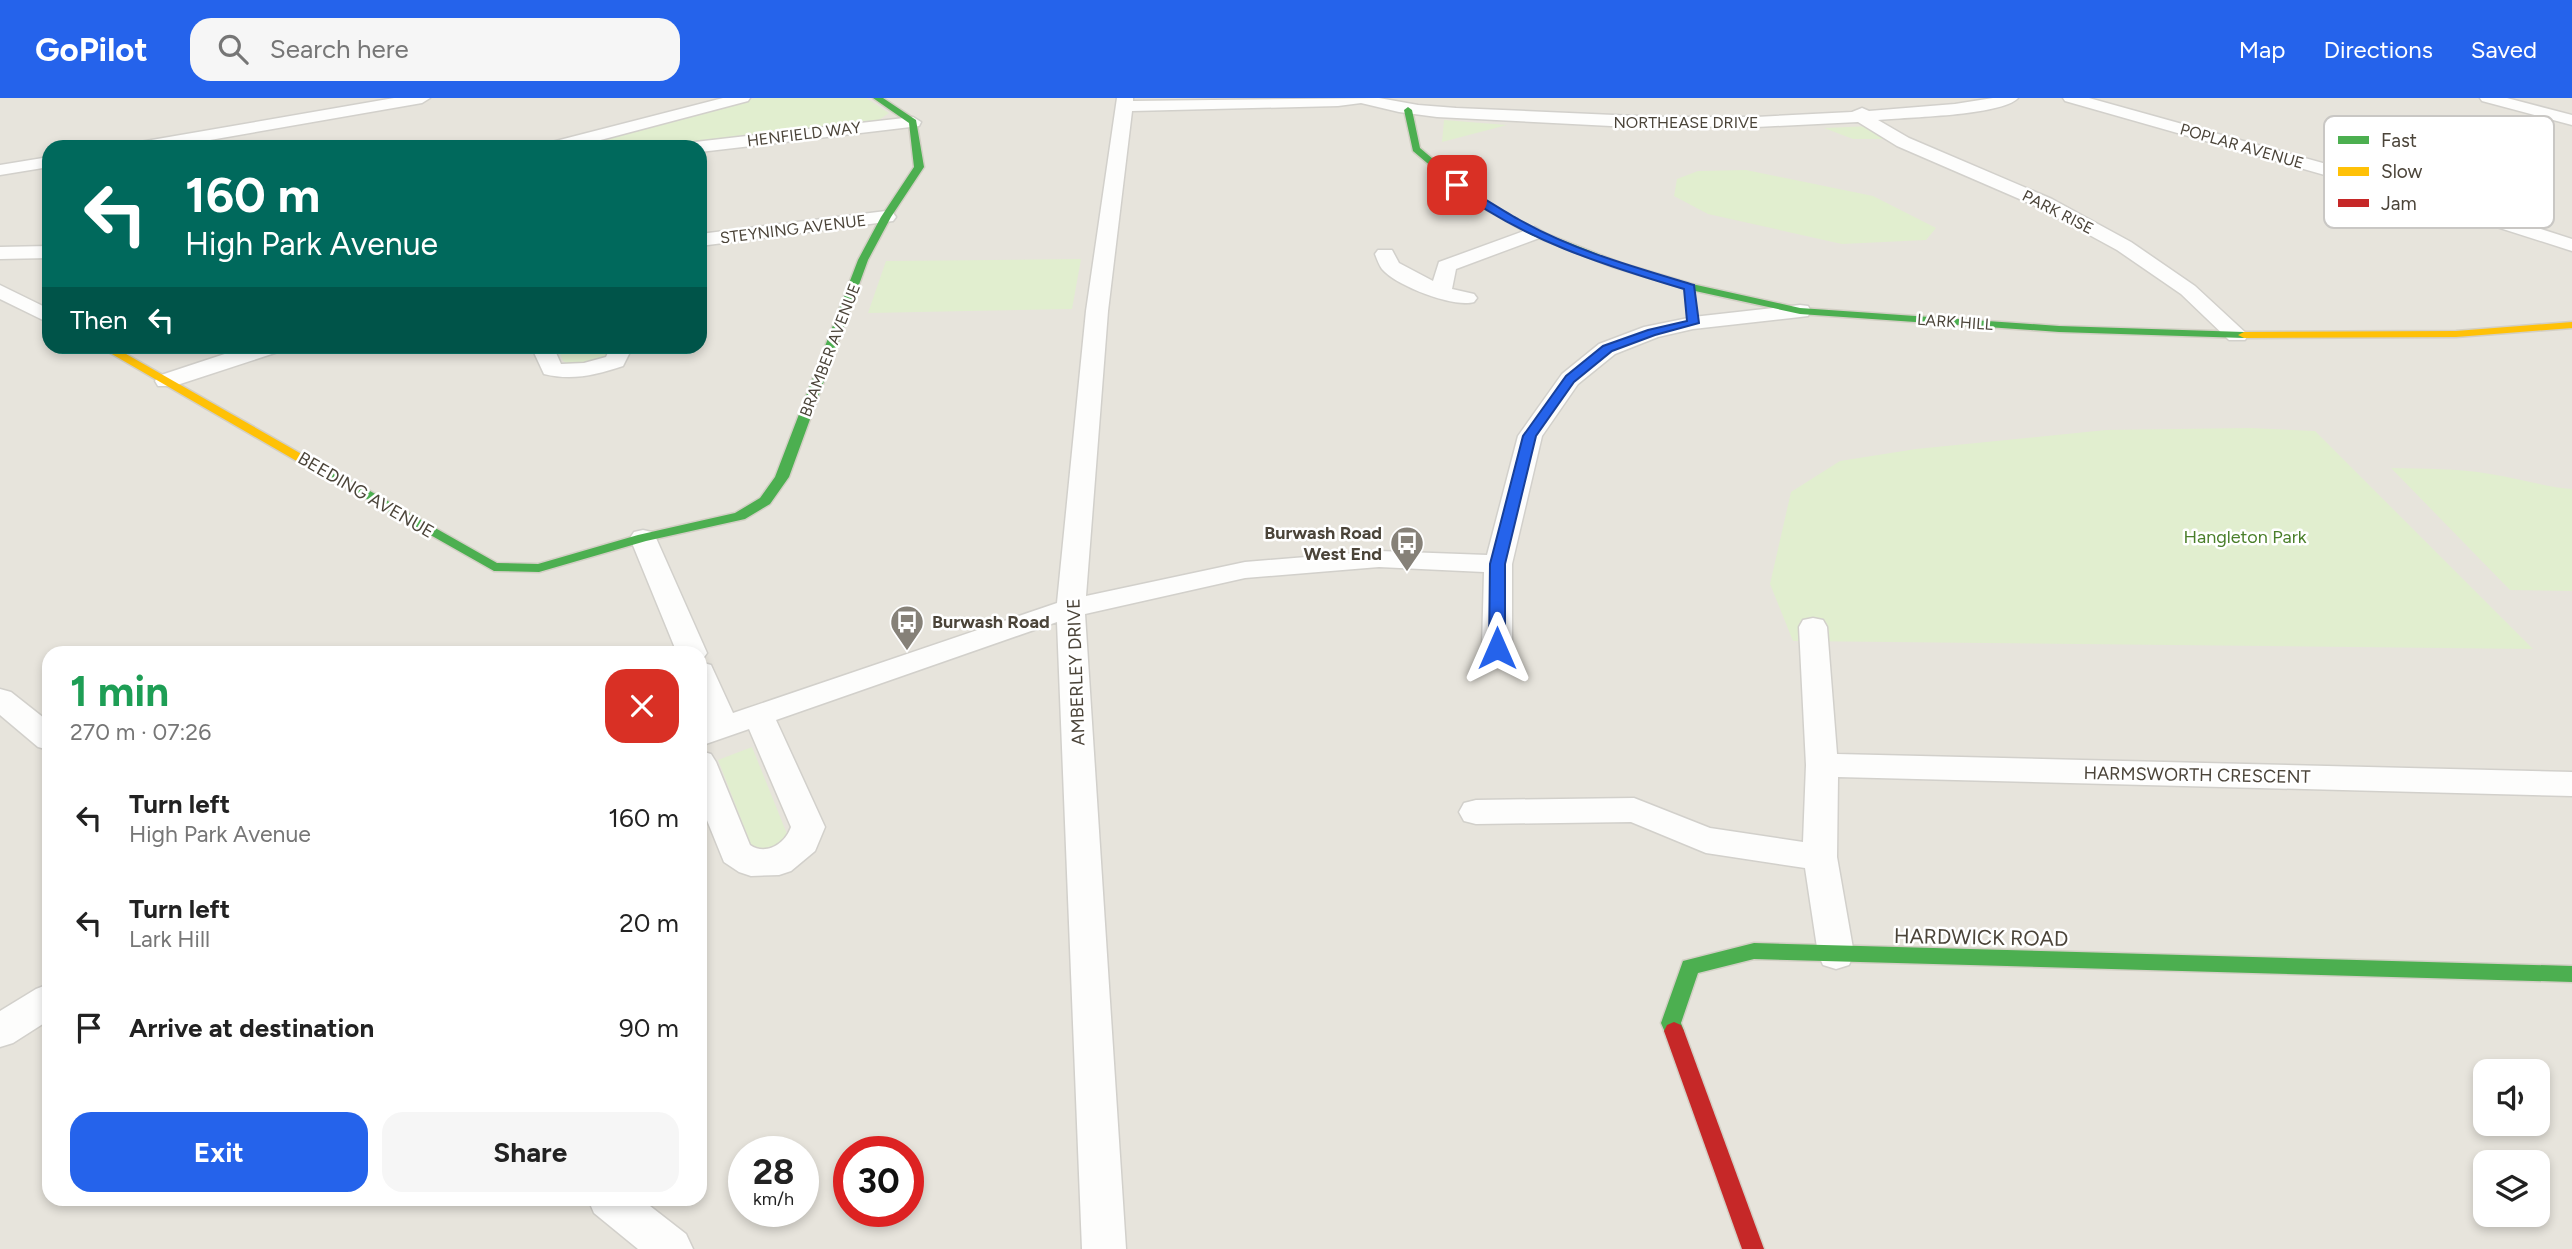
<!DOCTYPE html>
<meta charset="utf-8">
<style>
:root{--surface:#fff;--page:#f6f6f6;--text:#222;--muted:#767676;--accent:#2563eb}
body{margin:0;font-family:Figtree,sans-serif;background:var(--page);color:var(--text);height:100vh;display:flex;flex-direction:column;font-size:26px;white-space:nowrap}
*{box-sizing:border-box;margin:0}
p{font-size:23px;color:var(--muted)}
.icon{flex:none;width:38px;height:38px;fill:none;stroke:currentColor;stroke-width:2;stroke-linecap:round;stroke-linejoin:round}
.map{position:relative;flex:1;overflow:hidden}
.drawer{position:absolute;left:42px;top:548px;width:665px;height:560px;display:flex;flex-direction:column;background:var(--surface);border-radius:21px;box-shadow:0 4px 10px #0003}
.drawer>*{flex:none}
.top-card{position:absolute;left:42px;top:42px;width:665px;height:214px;border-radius:21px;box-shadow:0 4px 10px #0003;background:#00695c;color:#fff;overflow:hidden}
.buttons{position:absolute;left:2473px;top:961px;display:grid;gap:14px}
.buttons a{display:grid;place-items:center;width:77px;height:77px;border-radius:14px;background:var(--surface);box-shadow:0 4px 10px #0003;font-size:35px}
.speed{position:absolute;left:728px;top:1038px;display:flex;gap:14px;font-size:35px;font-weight:700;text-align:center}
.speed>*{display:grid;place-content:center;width:91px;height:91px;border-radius:50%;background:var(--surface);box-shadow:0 4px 10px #0003;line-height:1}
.speed small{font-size:18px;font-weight:400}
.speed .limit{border:10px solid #d22;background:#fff;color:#111}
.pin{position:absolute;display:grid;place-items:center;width:60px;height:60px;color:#fff;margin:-30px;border-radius:14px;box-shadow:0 4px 10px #0006}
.me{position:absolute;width:77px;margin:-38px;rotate:0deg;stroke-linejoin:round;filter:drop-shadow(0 0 5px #0008)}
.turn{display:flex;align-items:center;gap:24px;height:147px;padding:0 28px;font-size:32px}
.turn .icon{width:91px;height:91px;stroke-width:2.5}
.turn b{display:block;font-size:49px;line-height:60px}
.then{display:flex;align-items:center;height:66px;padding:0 28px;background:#0003;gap:14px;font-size:26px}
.round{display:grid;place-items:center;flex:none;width:74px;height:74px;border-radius:21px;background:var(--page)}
.summary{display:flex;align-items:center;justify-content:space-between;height:119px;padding:0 28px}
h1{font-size:42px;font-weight:700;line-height:52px;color:#1e9e55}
.action{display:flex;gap:14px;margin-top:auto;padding:14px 28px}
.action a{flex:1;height:80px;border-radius:21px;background:var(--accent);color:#fff;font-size:28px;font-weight:700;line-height:80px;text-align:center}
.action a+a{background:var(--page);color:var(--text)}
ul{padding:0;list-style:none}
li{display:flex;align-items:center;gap:21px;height:105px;padding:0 28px}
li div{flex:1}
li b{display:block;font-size:26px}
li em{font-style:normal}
header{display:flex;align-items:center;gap:42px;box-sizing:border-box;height:98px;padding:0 35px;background:var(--accent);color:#fff}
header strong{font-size:33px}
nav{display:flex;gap:38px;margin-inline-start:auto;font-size:24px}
.search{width:490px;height:63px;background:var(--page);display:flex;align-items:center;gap:18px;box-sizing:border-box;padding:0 24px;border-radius:21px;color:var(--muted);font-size:26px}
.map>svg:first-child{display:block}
.residential{fill:#e7e4dc;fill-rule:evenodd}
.green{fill:#e1eecf}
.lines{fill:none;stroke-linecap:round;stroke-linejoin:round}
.street-casing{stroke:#d2d0cb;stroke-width:3}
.fast-casing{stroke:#d3cfc5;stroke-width:3}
.slow-casing{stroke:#d3cfc5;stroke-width:3}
.jam-casing{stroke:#d3cfc5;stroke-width:3}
.street{fill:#fdfdfc;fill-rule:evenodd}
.fast{fill:#4caf50;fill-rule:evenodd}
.slow{fill:#ffc107;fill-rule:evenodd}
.jam{fill:#c62828;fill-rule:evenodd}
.route{fill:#2563eb;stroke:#184099;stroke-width:2}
.labels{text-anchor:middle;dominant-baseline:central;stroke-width:5;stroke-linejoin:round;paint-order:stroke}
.far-street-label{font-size:16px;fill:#4b4439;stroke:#fff}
.street-label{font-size:18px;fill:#4b4439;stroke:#fff}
.poi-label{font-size:18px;font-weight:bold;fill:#4b4439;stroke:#fff;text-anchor:end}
.park-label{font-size:18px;fill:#4a7f2a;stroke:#fff}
.near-street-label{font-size:21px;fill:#4b4439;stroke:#fff}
.key{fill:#fff;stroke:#c9c7c4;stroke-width:2}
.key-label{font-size:19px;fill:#4b4439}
</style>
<header>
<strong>GoPilot</strong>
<div class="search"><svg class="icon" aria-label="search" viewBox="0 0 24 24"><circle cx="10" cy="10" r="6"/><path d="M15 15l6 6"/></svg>Search here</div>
<nav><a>Map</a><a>Directions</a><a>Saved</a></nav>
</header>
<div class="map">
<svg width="2572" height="1151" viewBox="0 0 2572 1151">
<rect width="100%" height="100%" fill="#f4f2ee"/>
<path class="residential" d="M 0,0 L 2572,0 L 2572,1151 L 0,1151 ZM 49,49 L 700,49 L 700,248 L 49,248 ZM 49,555 L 700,555 L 700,1101 L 49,1101 ZM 2485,973 L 2538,973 L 2538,1026 L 2485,1026 ZM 744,1054 L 803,1054 L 803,1113 L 744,1113 ZM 849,1054 L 908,1054 L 908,1113 L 849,1113 ZM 2485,1064 L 2538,1064 L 2538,1116 L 2485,1116 Z"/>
<path class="green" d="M 756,0 L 866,0 L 889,15 L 873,26 L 668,49 L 569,49 Z
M 1444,22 L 1507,27 L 1442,44 Z
M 1872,28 L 1892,41 L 1853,41 L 1824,30 Z
M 1746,72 L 1873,98 L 1936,130 L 1926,142 L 1842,146 L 1708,116 L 1674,98 L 1677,81 L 1698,73 Z
M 1081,161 L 1072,211 L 868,215 L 886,163 Z
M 557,249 L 612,249 L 607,261 L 575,270 L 563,263 Z
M 2250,330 L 2315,333 L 2533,551 L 1793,543 L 1770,486 L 1791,394 L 1840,363 L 1916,351 L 2106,332 Z
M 2391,370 C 2424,371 2458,370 2490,376 C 2518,380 2544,389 2572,391 L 2572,493 L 2510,492 Z
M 752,649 L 787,736 L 775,751 L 752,749 L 718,662 Z"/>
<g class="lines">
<g class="street-casing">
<path id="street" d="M 394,0 L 430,0 L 422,5 L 170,49 L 131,49 L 140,44 Z
M 723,0 L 750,0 L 748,3 L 574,49 L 545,49 L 548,45 Z
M 1117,0 L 1133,0 L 1133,3 L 1379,0 L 1418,7 L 1456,10 L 1659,19 L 1756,19 L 1852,14 L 1862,10 L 1869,13 L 1955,6 L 1993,0 L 2018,0 C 2001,18 1906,19 1878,22 L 1909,40 L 2052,101 L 2131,144 L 2195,188 L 2248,237 L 2245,242 L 2229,242 L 2181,196 L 2117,152 L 2038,109 L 1897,48 L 1858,24 L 1756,29 L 1611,28 L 1437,19 L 1399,14 L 1361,5 L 1338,8 L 1132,13 L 1108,213 L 1086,498 L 1245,464 L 1379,453 L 1487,457 L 1518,338 L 1562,276 L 1599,246 L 1644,229 L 1693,219 L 1800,207 L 1808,208 L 1811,213 L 1808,218 L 1800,219 L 1693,231 L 1658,239 L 1615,256 L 1578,286 L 1542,338 L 1512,466 L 1512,550 L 1507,557 L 1497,560 L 1487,557 L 1482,550 L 1484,474 L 1379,469 L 1245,480 L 1085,516 L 1126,1151 L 1082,1151 L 1057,524 L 776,622 L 825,729 L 815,753 L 791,773 L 779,777 L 751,778 L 739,774 L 724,764 L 700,705 L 700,653 L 711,656 L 716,664 L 750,747 C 766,758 785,746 791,729 L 749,631 L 700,648 L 700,626 L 706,624 L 700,610 L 700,564 L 711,567 L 733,615 L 1057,505 L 1086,213 Z
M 2063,0 L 2089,0 L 2423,93 L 2572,141 L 2572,153 L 2409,101 L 2065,3 Z
M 2480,0 L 2507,0 L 2572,17 L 2572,27 L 2482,3 Z
M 913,19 L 921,24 L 919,28 L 700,54 L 700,49 L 686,49 L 695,44 Z
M 49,59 L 49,69 L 0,77 L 0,67 Z
M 886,113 L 893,115 L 896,119 L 893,123 L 700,148 L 700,136 Z
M 1535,129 L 1545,135 L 1542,139 L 1456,171 L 1452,191 L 1474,196 L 1477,200 L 1474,204 C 1454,210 1396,188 1382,171 C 1379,167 1377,161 1375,156 L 1378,152 L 1392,152 L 1399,165 L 1433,183 L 1439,164 Z
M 49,148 L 49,160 L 0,161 L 0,149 Z
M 0,187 L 49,211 L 49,225 L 0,201 Z
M 249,248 L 284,248 L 281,253 L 174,288 L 158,288 L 155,283 L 158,278 Z
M 531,248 L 553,248 L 561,266 L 584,265 L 606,259 L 611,248 L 633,248 L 623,268 C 596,277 572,283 544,276 Z
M 643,432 L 652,434 L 656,440 L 707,555 L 702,562 L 700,562 L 700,555 L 677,555 L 630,440 L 634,434 Z
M 1813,520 L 1823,522 L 1827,529 L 1837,656 L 2572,674 L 2572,698 L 1838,679 L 1837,759 L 1854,856 L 1849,867 L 1836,871 L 1823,867 L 1818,856 L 1805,770 L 1706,755 L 1631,724 L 1476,726 L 1464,723 L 1459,714 L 1464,705 L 1476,702 L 1634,700 L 1710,730 L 1803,744 L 1806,667 L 1799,529 L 1803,522 Z
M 0,591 L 11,594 L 49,624 L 49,652 L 38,649 L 0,617 Z
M 49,886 L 49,922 L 13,945 L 0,949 L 0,913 L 36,891 Z
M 588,1101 L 641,1101 L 686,1136 L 693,1151 L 638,1151 L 594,1115 Z"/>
</g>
<g class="fast-casing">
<path id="fast" d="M 873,0 L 883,0 L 916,22 L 924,69 L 891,119 L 868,162 L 789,379 L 770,406 L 745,421 L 646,443 L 539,474 L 494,473 L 305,366 L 307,363 L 317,363 L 497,465 L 538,466 L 638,437 L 735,415 L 760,400 L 775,379 L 858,162 L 881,119 L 914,69 L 909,25 Z
M 1408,9 L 1412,12 L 1420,50 L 1479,100 L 1539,133 L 1621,165 L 1692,186 L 1800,210 L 2059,228 L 2244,234 L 2250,237 L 2244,240 L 2059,234 L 1800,216 L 1686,191 L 1613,169 L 1531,137 L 1473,104 L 1413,53 L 1404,12 Z
M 1754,845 L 2572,868 L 2572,884 L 1754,861 L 1698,875 L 1681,925 L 1684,933 L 1681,939 L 1674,942 L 1667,939 L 1661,925 L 1683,863 Z"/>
</g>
<g class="slow-casing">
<path id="slow" d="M 2572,224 L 2572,230 L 2456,239 L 2244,240 L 2238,237 L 2244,234 L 2456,233 Z
M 98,248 L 112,248 L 319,366 L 317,369 L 307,369 Z"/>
</g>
<g class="jam-casing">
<path id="jam" d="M 1674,924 L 1681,927 L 1684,933 L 1764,1151 L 1742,1151 L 1664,933 L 1667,927 Z"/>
</g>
<use href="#street" class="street"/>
<use href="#fast" class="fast"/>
<use href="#slow" class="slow"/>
<use href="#jam" class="jam"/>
</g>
<path class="route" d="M 1453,85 C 1460,84 1506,115 1518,121 C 1572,152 1634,169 1694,187 L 1699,225 L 1655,237 L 1612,253 L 1574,284 L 1536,338 L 1505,466 L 1505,550 L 1497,555 L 1489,550 L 1490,466 L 1523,338 L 1566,278 L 1603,248 L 1648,232 L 1687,223 L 1684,191 C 1603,167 1521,141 1453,89 Z"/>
<defs>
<g id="bus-pin" transform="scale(1.75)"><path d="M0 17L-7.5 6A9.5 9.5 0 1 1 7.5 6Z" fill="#868178" stroke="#fff"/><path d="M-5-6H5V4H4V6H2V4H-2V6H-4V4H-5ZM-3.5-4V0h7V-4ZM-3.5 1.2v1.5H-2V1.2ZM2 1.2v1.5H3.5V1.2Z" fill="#fff"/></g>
</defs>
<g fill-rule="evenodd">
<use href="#bus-pin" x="1407" y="445"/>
<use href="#bus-pin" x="907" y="524"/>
</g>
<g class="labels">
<g class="far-street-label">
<text x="1686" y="24">NORTHEASE DRIVE</text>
<text transform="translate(804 36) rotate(-7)">HENFIELD WAY</text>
<text transform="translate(2242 48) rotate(16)">POPLAR AVENUE</text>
<text transform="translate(2058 114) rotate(27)">PARK RISE</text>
<text transform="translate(793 131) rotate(-7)">STEYNING AVENUE</text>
<text transform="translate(1955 224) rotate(4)">LARK HILL</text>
<text transform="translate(830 252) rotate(-69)">BRAMBER AVENUE</text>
</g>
<g class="street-label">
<text transform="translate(366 397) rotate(30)">BEEDING AVENUE</text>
<text transform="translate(1076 574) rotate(-92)">AMBERLEY DRIVE</text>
<text transform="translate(2197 677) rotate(1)">HARMSWORTH CRESCENT</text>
</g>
<g class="poi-label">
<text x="1382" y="435">Burwash Road<tspan x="1382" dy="21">West End</tspan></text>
<text x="932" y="524" text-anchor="start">Burwash Road</text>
</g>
<g class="park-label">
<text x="2245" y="439">Hangleton Park</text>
</g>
<g class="near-street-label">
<text transform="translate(1981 839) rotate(1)">HARDWICK ROAD</text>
</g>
</g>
<rect x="2324" y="18" width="230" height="112" rx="10" class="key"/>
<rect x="2338" y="38" width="31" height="8" fill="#4caf50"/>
<rect x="2338" y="69" width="31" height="9" fill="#ffc107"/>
<rect x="2338" y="101" width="31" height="8" fill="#c62828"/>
<g class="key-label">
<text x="2381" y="49">Fast</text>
<text x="2381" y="80">Slow</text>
<text x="2381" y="112">Jam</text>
</g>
</svg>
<div class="buttons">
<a><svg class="icon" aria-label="sound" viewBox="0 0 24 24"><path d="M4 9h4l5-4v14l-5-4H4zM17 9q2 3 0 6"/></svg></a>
<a><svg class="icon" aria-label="layers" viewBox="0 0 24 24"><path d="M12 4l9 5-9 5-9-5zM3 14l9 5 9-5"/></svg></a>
</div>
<div class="speed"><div>28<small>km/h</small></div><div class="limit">30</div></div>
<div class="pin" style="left:1457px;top:87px;background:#d93025"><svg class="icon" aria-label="arrive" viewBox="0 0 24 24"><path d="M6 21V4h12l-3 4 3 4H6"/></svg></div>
<svg class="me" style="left:1497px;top:550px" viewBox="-20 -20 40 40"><path d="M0-17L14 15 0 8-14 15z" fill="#2563eb" stroke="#fff" stroke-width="4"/></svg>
<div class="top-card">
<div class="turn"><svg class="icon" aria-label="left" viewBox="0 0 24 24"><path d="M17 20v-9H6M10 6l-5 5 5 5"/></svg><div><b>160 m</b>High Park Avenue</div></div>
<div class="then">Then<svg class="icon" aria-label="left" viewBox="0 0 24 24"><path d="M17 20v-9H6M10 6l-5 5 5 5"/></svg></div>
</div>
<section class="drawer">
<div class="summary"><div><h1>1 min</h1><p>270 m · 07:26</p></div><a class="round" style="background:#d93025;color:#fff"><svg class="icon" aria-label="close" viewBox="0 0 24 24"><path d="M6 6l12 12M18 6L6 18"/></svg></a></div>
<ul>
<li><svg class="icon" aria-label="left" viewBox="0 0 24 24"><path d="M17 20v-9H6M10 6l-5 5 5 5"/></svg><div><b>Turn left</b><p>High Park Avenue</p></div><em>160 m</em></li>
<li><svg class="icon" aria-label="left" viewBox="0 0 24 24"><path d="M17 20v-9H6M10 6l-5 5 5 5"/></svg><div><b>Turn left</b><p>Lark Hill</p></div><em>20 m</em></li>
<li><svg class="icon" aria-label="arrive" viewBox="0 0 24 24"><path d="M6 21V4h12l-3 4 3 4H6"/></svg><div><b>Arrive at destination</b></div><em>90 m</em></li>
</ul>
<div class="action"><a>Exit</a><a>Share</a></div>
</section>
</div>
